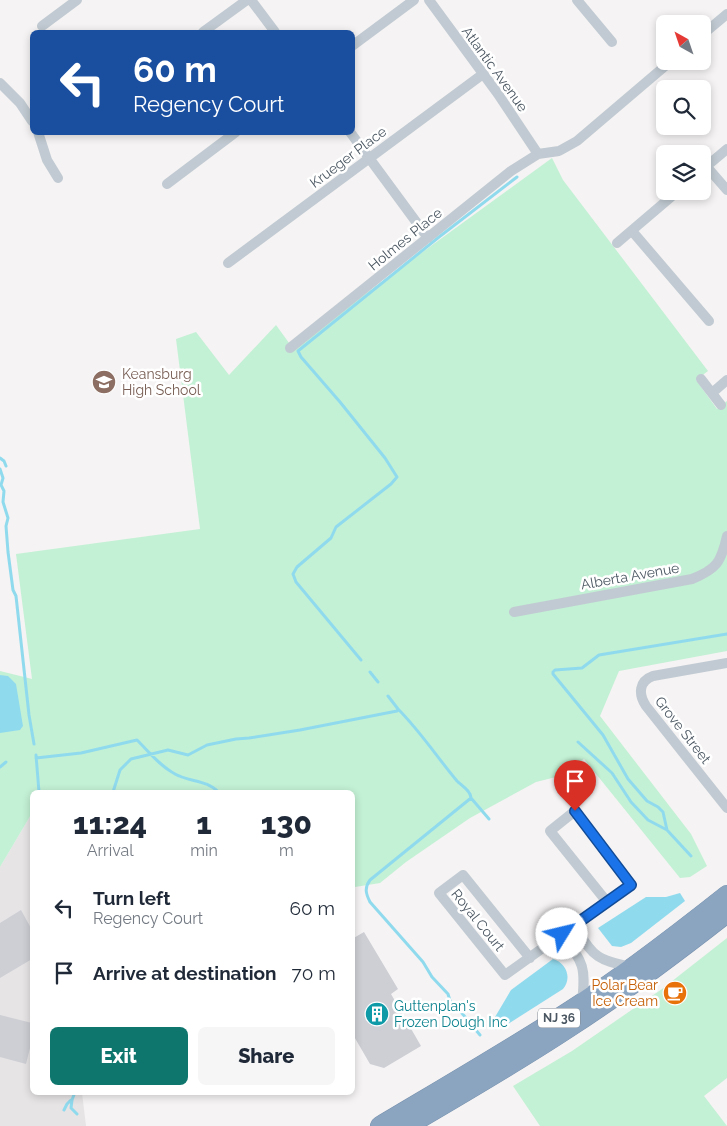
<!DOCTYPE html>
<style>
:root{--surface:#fff;--page:#f6f6f7;--text:#1f2937;--muted:#747a83;--accent:#0f766e}
body{margin:0;font-family:Raleway,sans-serif;background:var(--page);color:var(--text);height:100vh;display:flex;flex-direction:column;font-size:19px;white-space:nowrap}
*{box-sizing:border-box;margin:0}
p{font-size:16px;color:var(--muted)}
.icon{flex:none;width:28px;height:28px;fill:none;stroke:currentColor;stroke-width:2;stroke-linecap:round;stroke-linejoin:round}
.map{position:relative;flex:1;overflow:hidden}
.side{position:absolute;left:30px;top:790px;width:325px;height:305px;display:flex;flex-direction:column;background:var(--surface);border-radius:8px;box-shadow:0 2px 8px #0003}
.side>*{flex:none}
.guide{position:absolute;left:30px;top:30px;width:325px;height:105px;border-radius:8px;box-shadow:0 2px 8px #0003;background:#1a4fa0;color:#fff;overflow:hidden}
.needle{width:32px;rotate:320deg}
.tools{position:absolute;left:656px;top:15px;display:grid;gap:10px}
.tools a{display:grid;place-items:center;width:55px;height:55px;border-radius:8px;background:var(--surface);box-shadow:0 2px 8px #0003;font-size:25px}
.pin{position:absolute;display:grid;place-items:center;width:42px;height:42px;color:#fff;margin:-51px -21px;border-radius:50% 50% 50% 0;rotate:-45deg;box-shadow:0 0 5px #0007}
.pin .icon{rotate:45deg}
.me{position:absolute;width:55px;margin:-28px;rotate:54deg;stroke-linejoin:round;filter:drop-shadow(0 0 4px #0008)}
.turn{display:flex;align-items:center;gap:18px;height:105px;padding:0 20px;font-size:22px}
.turn .icon{width:65px;height:65px;stroke-width:2.5}
.turn b{display:block;font-size:35px;line-height:42px}
.eta{display:flex;justify-content:space-evenly;align-items:center;height:85px;text-align:center}
.eta b{font-size:30px;font-weight:800;line-height:35px}
.cta{display:flex;gap:10px;margin-top:auto;padding:10px 20px}
.cta a{flex:1;height:58px;border-radius:8px;background:var(--accent);color:#fff;font-size:20px;font-weight:800;line-height:58px;text-align:center}
.cta a+a{background:var(--page);color:var(--text)}
ul{padding:0;list-style:none}
li{display:flex;align-items:center;gap:15px;height:65px;padding:0 20px}
li div{flex:1}
li b{display:block;font-size:19px}
li em{font-style:normal}
.map>svg:first-child{display:block}
.education{fill:#e6e4e5}
.green{fill:#c3f1d5}
.water{fill:#90daee}
.lines{fill:none;stroke-linecap:round;stroke-linejoin:round}
.stream{stroke:#90daee;stroke-width:3}
.building{fill:#cdcfd5}
.highway-casing{stroke:#7690ad;stroke-width:20}
.street{stroke:#c1cad2;stroke-width:10}
.highway{stroke:#8ba5c1;stroke-width:19}
.route-casing{stroke:#114b97;stroke-width:12}
.route{stroke:#1a73e8;stroke-width:9}
.labels{text-anchor:middle;dominant-baseline:central;stroke-width:5;stroke-linejoin:round;paint-order:stroke}
.shield{fill:#fff;stroke:#808990;stroke-width:1}
.shield-label{font-size:12px;font-weight:bold;fill:#4a5661}
.street-label{font-size:14px;fill:#4a5661;stroke:#fff}
.education-label{font-size:14px;fill:#785e54;stroke:#fff;text-anchor:start}
.food-label{font-size:14px;fill:#c56008;stroke:#fff;text-anchor:end}
.culture-label{font-size:14px;fill:#0d838f;stroke:#fff;text-anchor:start}
</style>
<div class="map">
<svg width="727" height="1126" viewBox="0 0 727 1126">
<rect width="100%" height="100%" fill="#f5f3f3"/>
<path class="education" d="M 32,813 L 32,1092 L 82,1093 L 86,1126 L 0,1126 L 0,867 Z"/>
<path class="green" d="M 552,158 L 563,180 L 708,371 L 696,380 L 717,409 L 727,401 L 727,651 L 619,671 L 600,716 L 691,834 L 707,866 L 690,877 L 680,878 L 584,759 L 564,775 L 536,782 L 470,818 L 406,862 L 380,883 L 355,887 L 353,885 L 352,792 L 32,792 L 32,813 L 0,867 L 0,671 L 32,679 L 16,554 L 200,529 L 176,339 L 196,332 L 229,375 L 276,325 L 292,347 Z
M 727,938 L 727,1078 L 704,1096 L 727,1126 L 540,1126 L 513,1086 L 572,1051 L 662,989 Z"/>
<path class="water" d="M 0,675 L 8,676 L 16,684 L 23,726 L 20,730 L 0,733 Z
M 680,893 L 685,901 L 631,943 L 621,947 L 612,946 L 598,928 L 646,897 L 666,897 Z
M 553,959 C 567,963 572,979 563,989 L 508,1024 L 501,1025 L 495,1017 L 511,990 Z"/>
<g class="lines">
<path class="stream" d="M 0,458 L 4,461 L 6,466
M 0,469 L 3,478 L 1,485 L 4,491 L 3,502 L 8,518 L 6,526 L 8,552 L 13,590 L 16,596 L 29,715 L 34,744
M 361,660 L 296,582 L 293,574 L 297,567 L 331,538 L 336,527 L 391,484 L 397,477 L 385,458 L 340,402 L 301,357 L 298,351 L 439,237 L 517,177
M 370,672 L 378,682
M 398,709 C 420,731 437,757 457,781 C 462,786 471,791 471,798 L 370,880 C 364,888 366,894 370,902 L 423,962 L 432,977 L 448,994 L 451,1004 L 461,1012 L 480,1035
M 578,742 L 612,773 L 631,802 L 648,820 L 667,830
M 36,755 L 39,792
M 36,758 L 81,753 L 137,740 C 149,752 160,766 175,774 C 189,782 208,780 218,792
M 0,767 L 6,762
M 113,792 L 120,770 L 131,759 L 168,750 L 188,755 L 207,745 L 236,739 L 249,738 L 300,730 L 397,711 L 398,709 L 388,696
M 471,798 L 489,819
M 691,856 L 667,830 L 663,812 L 658,807 L 647,801 L 628,779 L 603,735 L 553,674 L 553,672 L 555,670 L 582,668 L 599,655 L 727,634
M 75,1092 L 72,1100 L 71,1108 L 77,1114
M 64,1110 L 67,1104 L 71,1100"/>
</g>
<path class="building" d="M 21,910 L 32,930 L 32,959 L 0,978 L 0,923 Z
M 364,932 L 398,989 L 391,994 L 421,1046 L 384,1068 L 370,1064 L 352,1033 L 352,939 Z
M 677,983 L 685,995 L 674,1003 L 666,991 Z
M 0,1015 L 32,1023 L 32,1040 L 26,1064 L 0,1057 Z"/>
<g class="lines">
<g class="highway-casing">
<path id="highway" d="M 380,1126 C 442,1089 504,1053 565,1014 C 621,978 674,937 727,895
M 407,1126 C 462,1094 517,1062 570,1027 C 624,992 676,953 727,913"/>
</g>
<path class="street" d="M 251,0 L 275,32
M 429,0 L 498,94 L 538,154
M 577,0 L 612,42
M 42,26 L 77,0
M 203,32 L 247,0
M 702,35 L 727,14
M 352,46 L 414,0
M 0,83 L 20,103 L 32,121
M 38,132 L 47,160 L 58,178
M 350,132 L 428,238
M 707,167 L 727,190
M 702,170 L 727,149
M 167,184 L 236,132
M 632,231 L 709,321
M 617,243 L 678,191
M 228,263 L 483,74
M 290,348 L 511,171 L 538,154 L 559,151 L 577,141 L 671,61
M 701,379 L 721,405
M 712,393 L 727,380
M 514,612 L 692,579 C 717,569 721,562 727,536
M 727,663 L 653,676 C 639,681 638,694 646,706 L 727,808
M 574,926 C 595,957 594,959 631,967
M 562,935 C 584,963 586,967 582,1003
M 530,958 L 463,875 L 439,893 L 505,975 L 631,885 L 575,811 L 550,831 L 607,902"/>
<use href="#highway" class="highway"/>
</g>
<g class="lines">
<g class="route-casing">
<path id="route" d="M 562,934 L 631,885 L 575,811"/>
</g>
<use href="#route" class="route"/>
</g>
<defs>
<g id="school-disc" transform="scale(1.25)"><circle r="9.5" fill="#8d6e63" stroke="#fff"/><path d="M0-5L7-2L0 1L-7-2ZM-4 1L0 2.5L4 1V4Q0 6-4 4Z" fill="#fff"/></g>
<g id="cafe-disc" transform="scale(1.25)"><circle r="9.5" fill="#e8710a" stroke="#fff"/><path d="M-5.5-4.5H6V0H3Q3 3.5 0 3.5H-2.5Q-5.5 3.5-5.5 0ZM3-3.2v2h1.7v-2ZM-6 4.5H4V6H-6Z" fill="#fff"/></g>
<g id="building-disc" transform="scale(1.25)"><circle r="9.5" fill="#0f9aa8" stroke="#fff"/><path d="M-4-6H4V6H1V3H-1V6H-4ZM-2.5-4.3h1.7v1.8h-1.7ZM.8-4.3h1.7v1.8H.8ZM-2.5-1h1.7V.8h-1.7ZM.8-1h1.7V.8H.8Z" fill="#fff"/></g>
</defs>
<g fill-rule="evenodd">
<use href="#school-disc" x="104" y="382"/>
<use href="#cafe-disc" x="675" y="993"/>
<use href="#building-disc" x="377" y="1014"/>
</g>
<g class="labels">
<rect class="shield" x="538" y="1008.5" width="42" height="19" rx="4"/>
<g class="shield-label">
<text x="559" y="1018">NJ 36</text>
</g>
<g class="street-label">
<text transform="translate(495 69) rotate(54)">Atlantic Avenue</text>
<text transform="translate(348 157) rotate(-37)">Krueger Place</text>
<text transform="translate(405 239) rotate(-39)">Holmes Place</text>
<text transform="translate(630 576) rotate(-10)">Alberta Avenue</text>
<text transform="translate(683 730) rotate(52)">Grove Street</text>
<text transform="translate(478 920) rotate(51)">Royal Court</text>
</g>
<g class="education-label">
<text x="122" y="374">Keansburg<tspan x="122" dy="16">High School</tspan></text>
</g>
<g class="food-label">
<text x="658" y="985">Polar Bear<tspan x="658" dy="16">Ice Cream</tspan></text>
</g>
<g class="culture-label">
<text x="394" y="1006">Guttenplan's<tspan x="394" dy="16">Frozen Dough Inc</tspan></text>
</g>
</g>
</svg>
<div class="tools">
<a><svg class="needle" viewBox="-14 -14 28 28"><path d="M0-13l5 13h-10z" fill="#e53935"/><path d="M0 13l5-13h-10z" fill="#747a83"/></svg></a>
<a><svg class="icon" aria-label="search" viewBox="0 0 24 24"><circle cx="10" cy="10" r="6"/><path d="M15 15l6 6"/></svg></a>
<a><svg class="icon" aria-label="layers" viewBox="0 0 24 24"><path d="M12 4l9 5-9 5-9-5zM3 14l9 5 9-5"/></svg></a>
</div>
<div class="pin" style="left:575px;top:811px;background:#d93025"><svg class="icon" aria-label="arrive" viewBox="0 0 24 24"><path d="M6 21V4h12l-3 4 3 4H6"/></svg></div>
<svg class="me" style="left:562px;top:934px" viewBox="-20 -20 40 40"><circle r="19" fill="#fff"/><path d="M0-13L10 11 0 6-10 11z" fill="#1a73e8"/></svg>
<div class="guide">
<div class="turn"><svg class="icon" aria-label="left" viewBox="0 0 24 24"><path d="M17 20v-9H6M10 6l-5 5 5 5"/></svg><div><b>60 m</b>Regency Court</div></div>
</div>
<section class="side">
<div class="eta">
<div><b>11:24</b><p>Arrival</p></div>
<div><b>1</b><p>min</p></div>
<div><b>130</b><p>m</p></div>
</div>
<ul>
<li><svg class="icon" aria-label="left" viewBox="0 0 24 24"><path d="M17 20v-9H6M10 6l-5 5 5 5"/></svg><div><b>Turn left</b><p>Regency Court</p></div><em>60 m</em></li>
<li><svg class="icon" aria-label="arrive" viewBox="0 0 24 24"><path d="M6 21V4h12l-3 4 3 4H6"/></svg><div><b>Arrive at destination</b></div><em>70 m</em></li>
</ul>
<div class="cta"><a>Exit</a><a>Share</a></div>
</section>
</div>
